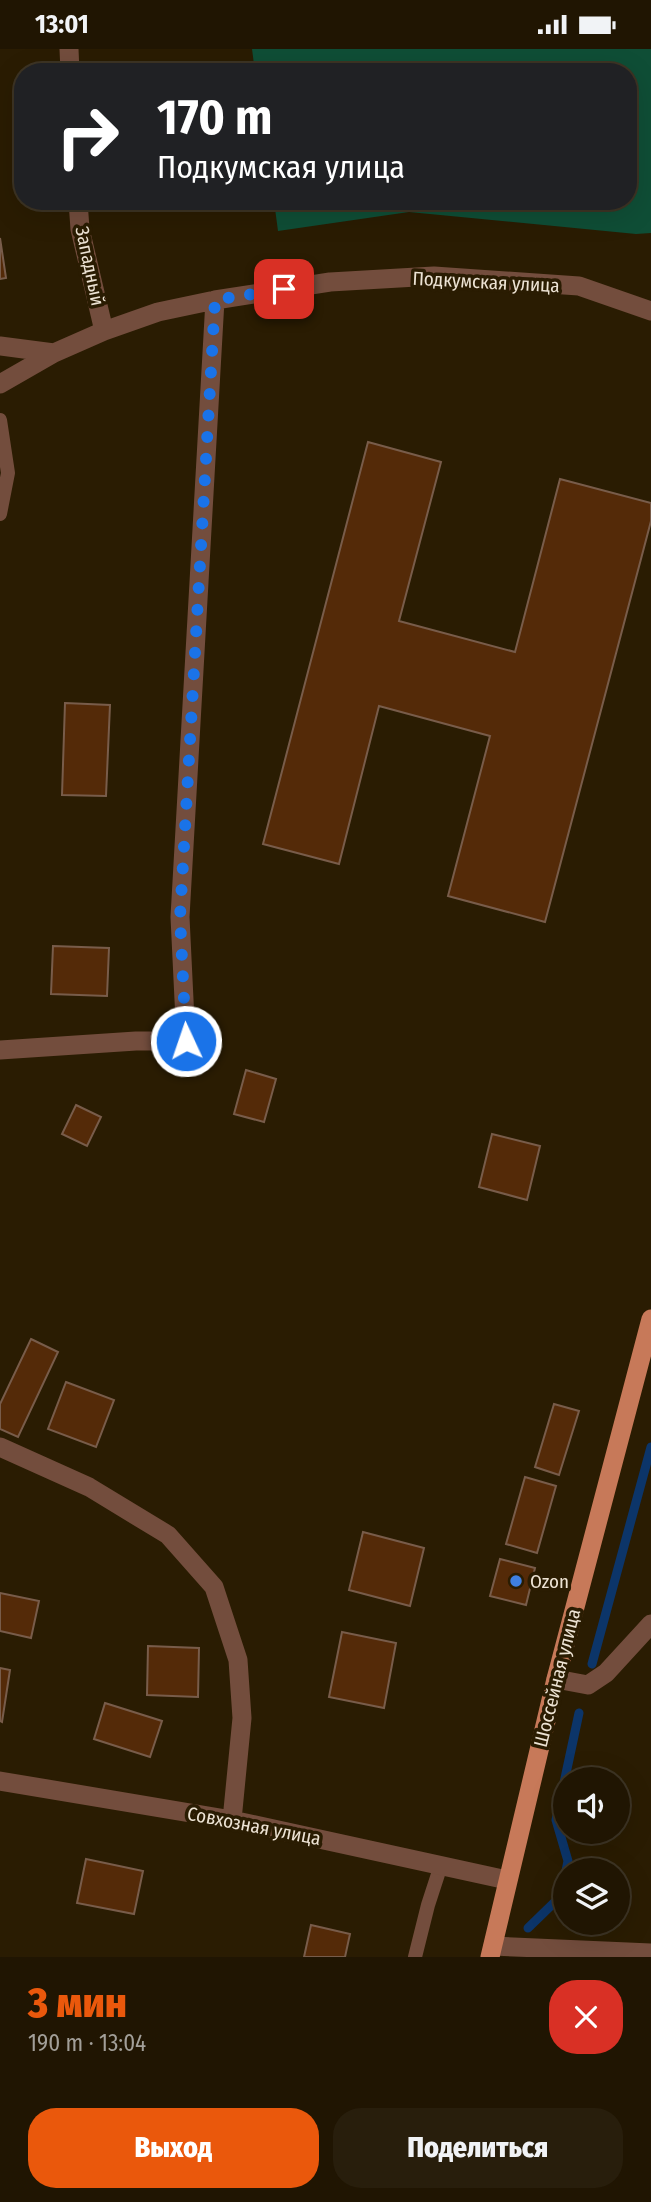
<!DOCTYPE html>
<html lang="ru">
<meta charset="utf-8">
<style>
:root{--surface:#201502;--page:#281e0c;--text:#f1f3f6;--muted:#a29f99;--line:#3d3424;--accent:#ea580c}
body{margin:0;font-family:"Fira Sans Condensed",sans-serif;background:var(--page);color:var(--text);height:100vh;display:flex;flex-direction:column;font-size:26px;white-space:nowrap}
*{box-sizing:border-box;margin:0}
p{font-size:23px;color:var(--muted)}
.icon{flex:none;width:38px;height:38px;fill:none;stroke:currentColor;stroke-width:2;stroke-linecap:round;stroke-linejoin:round}
.map{position:relative;height:1908px;overflow:hidden}
.drawer{display:flex;flex-direction:column;background:var(--surface);flex:1}
.drawer>*{flex:none}
.top-card{position:absolute;left:14px;top:14px;width:623px;height:147px;border-radius:28px;box-shadow:0 7px 28px #0002,0 0 0 2px var(--line);background:#202124;color:#fff;overflow:hidden}
.tools{position:absolute;left:553px;top:1718px;display:grid;gap:14px}
.tools a{display:grid;place-items:center;width:77px;height:77px;border-radius:50%;background:var(--surface);box-shadow:0 7px 28px #0002,0 0 0 2px var(--line);font-size:35px}
.pin{position:absolute;display:grid;place-items:center;width:60px;height:60px;color:#fff;margin:-30px;border-radius:14px;box-shadow:0 4px 10px #0006}
.me{position:absolute;width:77px;margin:-38px;rotate:357deg;stroke-linejoin:round;filter:drop-shadow(0 0 5px #0008)}
.turn{display:flex;align-items:center;gap:24px;height:147px;padding:0 28px;font-size:32px}
.turn .icon{width:91px;height:91px;stroke-width:2.5}
.turn b{display:block;font-size:49px;line-height:60px}
.round{display:grid;place-items:center;flex:none;width:74px;height:74px;border-radius:28px;background:var(--page)}
.head{display:flex;align-items:center;justify-content:space-between;height:119px;padding:0 28px}
h1{font-size:42px;font-weight:800;line-height:52px;color:var(--accent)}
.button{display:flex;gap:14px;margin-top:auto;padding:14px 28px}
.button a{flex:1;height:80px;border-radius:28px;background:var(--accent);color:#fff;font-size:28px;font-weight:800;line-height:80px;text-align:center}
.button a+a{background:var(--page);color:var(--text)}
.status{display:flex;justify-content:space-between;align-items:center;height:49px;padding:0 35px;background:var(--surface);direction:ltr}
.status svg{height:19px;fill:currentColor}
.map>svg:first-child{display:block}
.green{fill:#0f4e36}
.lines{fill:none;stroke-linecap:round;stroke-linejoin:round}
.stream{stroke:#0c3569;stroke-width:9}
.building{fill:#542a08;stroke:#785c4a;stroke-width:2}
.service{stroke:#734d3d;stroke-width:14}
.minor{stroke:#734d3d;stroke-width:19}
.primary{stroke:#c77959;stroke-width:19}
.route{stroke:#1a73e8;stroke-width:12;stroke-dasharray:0 21.6}
.shop-dot{fill:#3f7fe0;stroke:#2a1c02;stroke-width:2.5}
.labels{text-anchor:middle;dominant-baseline:central;stroke-width:7;stroke-linejoin:round;paint-order:stroke}
.street-label{font-size:19px;fill:#ede3d4;stroke:#2a1c02}
.poi-label{font-size:19px;fill:#ede3d4;stroke:#2a1c02;text-anchor:start}
</style>
<div class="status"><b>13:01</b><svg viewBox="0 0 49 12"><path d="M0 12V9h3v3zM5 12V6h3v6zM10 12V3h3v9zM15 12V0h3v12zM26 1h20v11H26zM47 4h2v5h-2z"/></svg></div>
<div class="map">
<svg width="651" height="1908" viewBox="0 0 651 1908">
<rect width="100%" height="100%" fill="#2a1c02"/>
<path class="green" d="M 252,0 L 651,0 L 651,184 L 636,185 L 409,163 L 278,182 L 274,152 L 628,152 L 628,23 L 255,23 Z"/>
<g class="lines">
<path class="stream" d="M 592,1615 L 651,1398
M 566,1822 L 568,1812 L 556,1771 L 579,1664
M 528,1879 L 562,1846 L 565,1827"/>
</g>
<path class="building" d="M 179,13 L 180,23 L 121,23 L 121,19 Z
M 0,189 L 6,229 L 0,230 Z
M 368,393 L 441,413 L 399,572 L 515,603 L 560,430 L 651,454 L 651,472 L 545,873 L 448,847 L 490,687 L 379,657 L 339,815 L 263,795 Z
M 65,654 L 110,656 L 106,747 L 62,746 Z
M 53,897 L 109,899 L 107,947 L 51,945 Z
M 246,1021 L 276,1030 L 264,1073 L 234,1065 Z
M 76,1056 L 101,1068 L 87,1097 L 62,1085 Z
M 492,1085 L 540,1097 L 527,1151 L 479,1138 Z
M 31,1290 L 58,1303 L 18,1388 L 0,1380 L 0,1355 Z
M 66,1333 L 114,1351 L 96,1398 L 48,1380 Z
M 554,1355 L 579,1362 L 559,1426 L 535,1418 Z
M 525,1428 L 556,1437 L 537,1504 L 506,1495 Z
M 363,1483 L 424,1499 L 410,1557 L 349,1541 Z
M 500,1510 L 535,1519 L 526,1556 L 490,1547 Z
M 0,1544 L 39,1552 L 31,1589 L 0,1582 Z
M 342,1583 L 396,1594 L 384,1659 L 329,1648 Z
M 148,1597 L 199,1599 L 198,1648 L 147,1646 Z
M 0,1619 L 10,1621 L 2,1673 L 0,1672 Z
M 105,1654 L 162,1672 L 150,1708 L 94,1690 Z
M 86,1810 L 143,1822 L 134,1865 L 77,1854 Z
M 311,1876 L 350,1885 L 345,1908 L 304,1908 Z"/>
<g class="lines">
<path class="service" d="M 0,371 L 8,424 L 0,465
M 415,1908 L 428,1856 L 441,1816"/>
<path class="minor" d="M 69,0 L 70,23
M 78,152 L 80,180 L 104,282
M 0,297 L 54,304
M 0,335 L 54,304 L 104,282 L 158,263 L 215,251 L 330,233 L 434,227 L 579,237 L 651,262
M 0,1001 L 136,992 L 186,992 L 180,868 L 215,251
M 0,1398 L 89,1438 L 168,1486 L 214,1538 L 238,1611 L 242,1669 L 232,1771
M 556,1630 L 588,1636 L 606,1624 L 651,1575
M 0,1732 L 232,1771 L 507,1831
M 493,1897 L 651,1904"/>
<path class="primary" d="M 490,1908 L 556,1630 L 651,1270"/>
</g>
<g class="lines">
<path class="route" d="M 186,992 L 180,868 L 215,251 L 284,240"/>
</g>
<circle class="shop-dot" cx="516" cy="1532" r="7"/>
<g class="labels">
<g class="street-label">
<text transform="translate(90 217) rotate(78)">Западный</text>
<text transform="translate(486 233) rotate(3)">Подкумская улица</text>
<text transform="translate(557 1629) rotate(-76)">Шоссейная улица</text>
<text transform="translate(254 1777) rotate(11)">Совхозная улица</text>
</g>
<g class="poi-label">
<text x="530" y="1532">Ozon</text>
</g>
</g>
</svg>
<div class="tools">
<a><svg class="icon" aria-label="sound" viewBox="0 0 24 24"><path d="M4 9h4l5-4v14l-5-4H4zM17 9q2 3 0 6"/></svg></a>
<a><svg class="icon" aria-label="layers" viewBox="0 0 24 24"><path d="M12 4l9 5-9 5-9-5zM3 14l9 5 9-5"/></svg></a>
</div>
<div class="pin" style="left:284px;top:240px;background:#d93025"><svg class="icon" aria-label="arrive" viewBox="0 0 24 24"><path d="M6 21V4h12l-3 4 3 4H6"/></svg></div>
<svg class="me" style="left:186px;top:992px" viewBox="-20 -20 40 40"><circle r="17" fill="#1a73e8" stroke="#fff" stroke-width="3"/><path d="M0-11L8 9 0 5-8 9z" fill="#fff"/></svg>
<div class="top-card">
<div class="turn"><svg class="icon" aria-label="right" viewBox="0 0 24 24"><path d="M7 20v-9h11M14 6l5 5-5 5"/></svg><div><b>170 m</b>Подкумская улица</div></div>
</div>
</div>
<section class="drawer">
<div class="head"><div><h1>3 мин</h1><p>190 m · 13:04</p></div><a class="round" style="background:#d93025;color:#fff"><svg class="icon" aria-label="close" viewBox="0 0 24 24"><path d="M6 6l12 12M18 6L6 18"/></svg></a></div>
<div class="button"><a>Выход</a><a>Поделиться</a></div>
</section>
